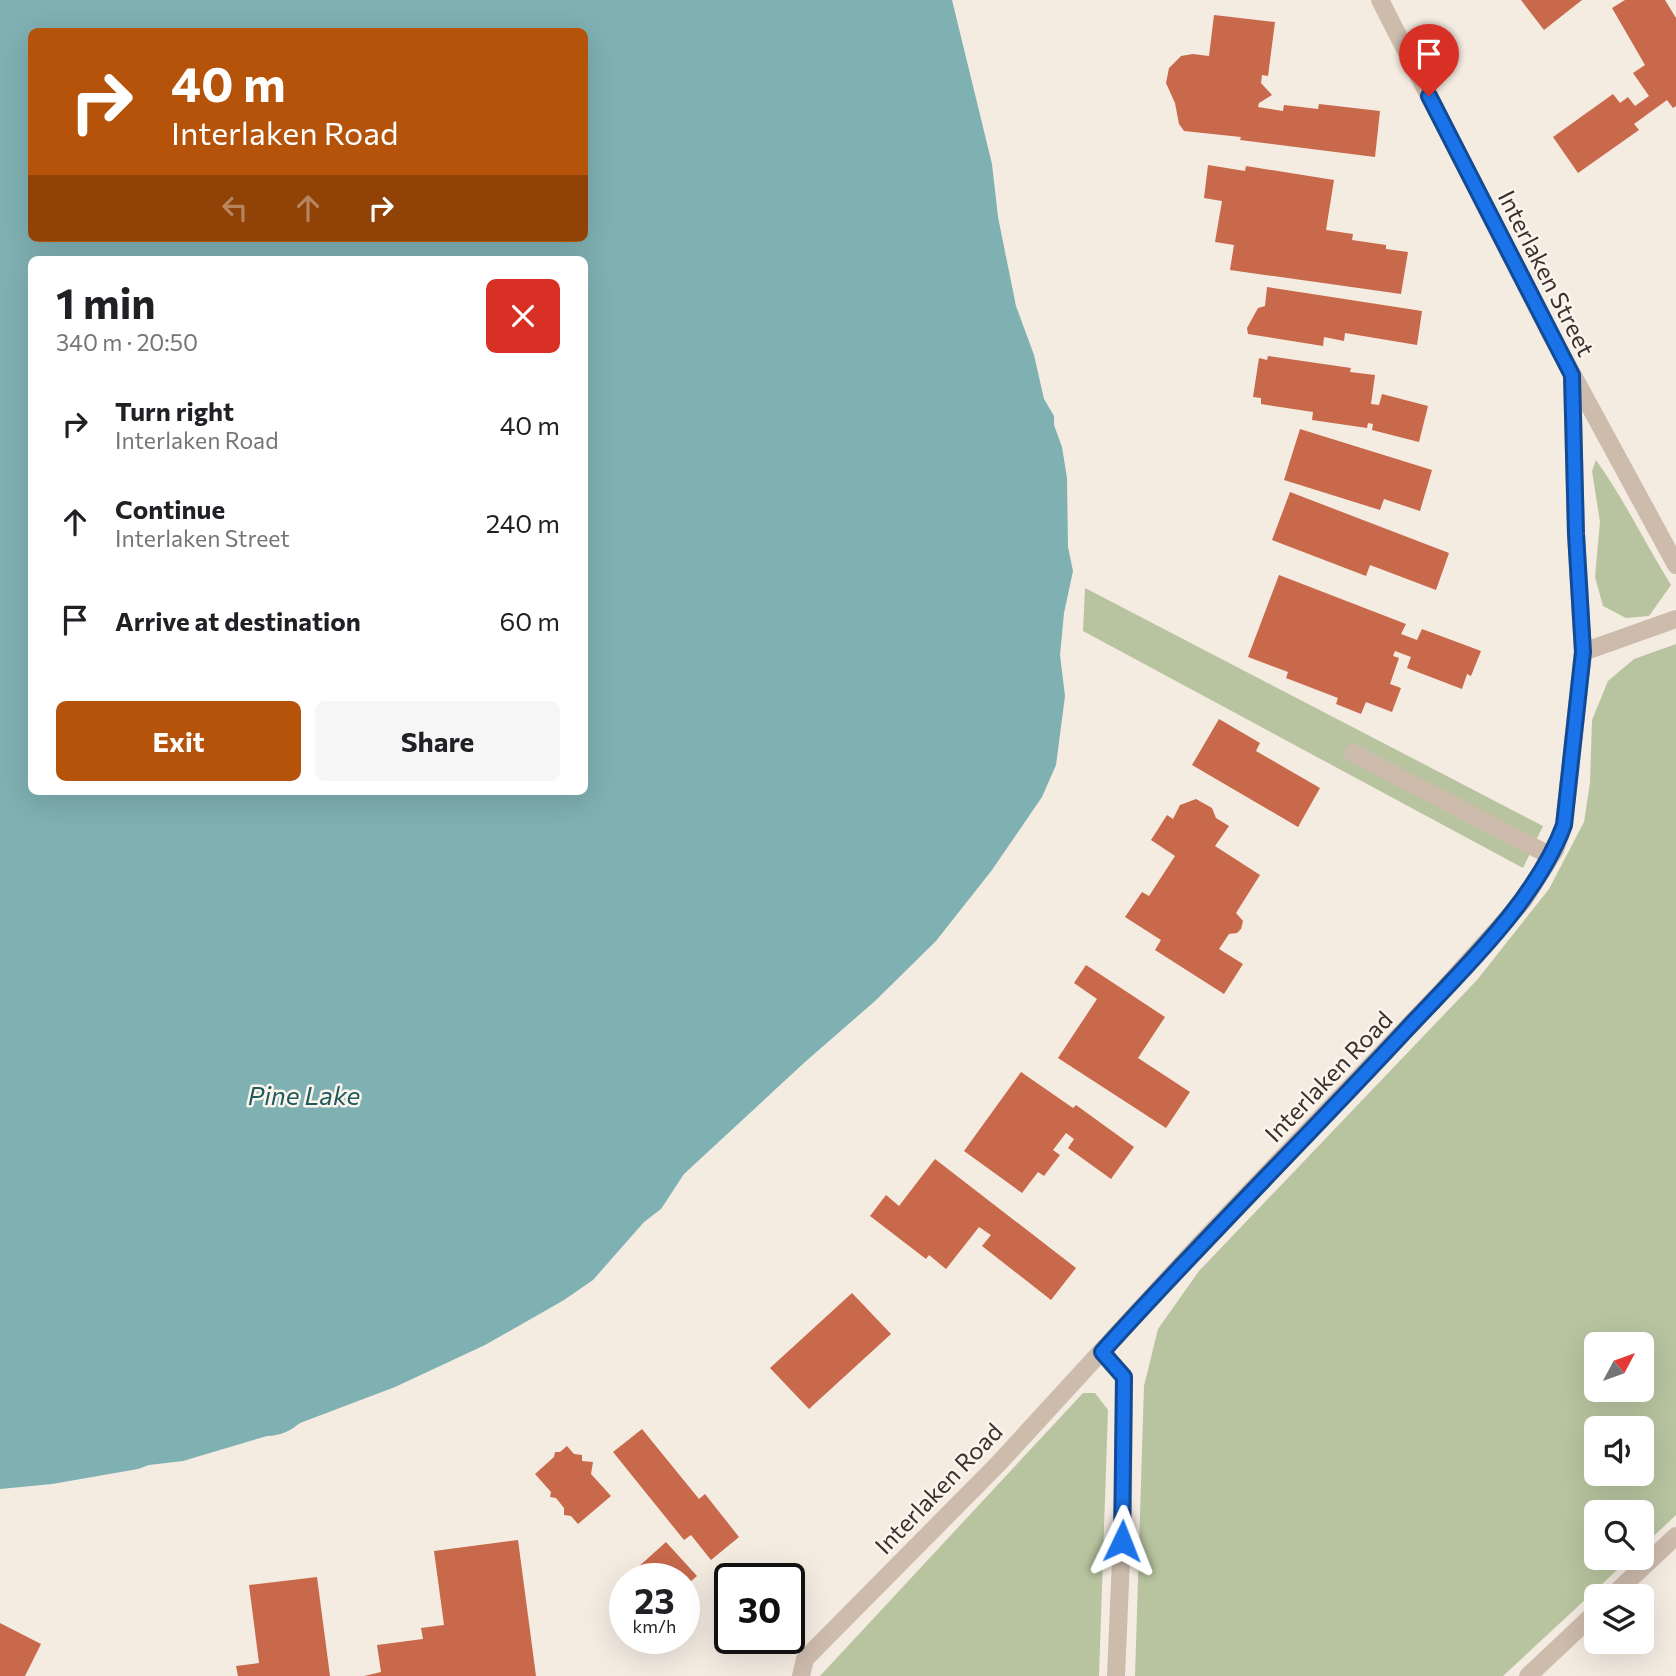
<!DOCTYPE html>
<meta charset="utf-8">
<style>
:root{--surface:#fff;--page:#f6f6f6;--text:#202124;--muted:#757577;--accent:#b45309}
body{margin:0;font-family:Commissioner,sans-serif;background:var(--page);color:var(--text);height:100vh;display:flex;flex-direction:column;font-size:26px;white-space:nowrap}
*{box-sizing:border-box;margin:0}
p{font-size:23px;color:var(--muted)}
.icon{flex:none;width:38px;height:38px;fill:none;stroke:currentColor;stroke-width:2;stroke-linecap:round;stroke-linejoin:round}
.map{position:relative;flex:1;overflow:hidden}
.panel{position:absolute;left:28px;top:256px;width:560px;height:539px;display:flex;flex-direction:column;background:var(--surface);border-radius:10px;box-shadow:0 7px 28px #0002}
.panel>*{flex:none}
.guide{position:absolute;left:28px;top:28px;width:560px;height:214px;border-radius:10px;box-shadow:0 7px 28px #0002;background:#b45309;color:#fff;overflow:hidden}
.needle{width:46px;rotate:49deg}
.controls{position:absolute;left:1584px;top:1332px;display:grid;gap:14px}
.controls a{display:grid;place-items:center;width:70px;height:70px;border-radius:10px;background:var(--surface);box-shadow:0 7px 28px #0002;font-size:35px}
.speed{position:absolute;left:609px;top:1563px;display:flex;gap:14px;font-size:35px;font-weight:700;text-align:center}
.speed>*{display:grid;place-content:center;width:91px;height:91px;border-radius:50%;background:var(--surface);box-shadow:0 7px 28px #0002;line-height:1}
.speed small{font-size:18px;font-weight:400}
.speed .limit{border:4px solid #111;border-radius:10px;background:#fff;color:#111}
.pin{position:absolute;display:grid;place-items:center;width:60px;height:60px;color:#fff;margin:-72px -30px;border-radius:50% 50% 50% 0;rotate:-45deg;box-shadow:0 0 7px #0007}
.pin .icon{rotate:45deg}
.me{position:absolute;width:77px;margin:-38px;rotate:2deg;stroke-linejoin:round;filter:drop-shadow(0 0 5px #0008)}
.turn{display:flex;align-items:center;gap:24px;height:147px;padding:0 28px;font-size:32px}
.turn .icon{width:91px;height:91px;stroke-width:2.5}
.turn b{display:block;font-size:49px;line-height:60px}
.lanes{display:flex;align-items:center;height:66px;padding:0 28px;background:#0003;justify-content:center;gap:35px;direction:ltr}
.lanes .off{opacity:.35}
.round{display:grid;place-items:center;flex:none;width:74px;height:74px;border-radius:10px;background:var(--page)}
.overview{display:flex;align-items:center;justify-content:space-between;height:119px;padding:0 28px}
h1{font-size:42px;font-weight:700;line-height:52px}
.primary-button{display:flex;gap:14px;margin-top:auto;padding:14px 28px}
.primary-button a{flex:1;height:80px;border-radius:10px;background:var(--accent);color:#fff;font-size:28px;font-weight:700;line-height:80px;text-align:center}
.primary-button a+a{background:var(--page);color:var(--text)}
ul{padding:0;list-style:none}
li{display:flex;align-items:center;gap:21px;height:98px;padding:0 28px}
li div{flex:1}
li b{display:block;font-size:26px}
li em{font-style:normal}
.map>svg:first-child{display:block}
.green{fill:#b8c4a0;fill-rule:evenodd}
.water{fill:#7fb0b2;fill-rule:evenodd}
.building{fill:#c8694b}
.lines{fill:none;stroke-linecap:round;stroke-linejoin:round}
.minor{stroke:#cdbbac;stroke-width:18}
.route-casing{stroke:#114b97;stroke-width:18}
.route{stroke:#1a73e8;stroke-width:12}
.labels{text-anchor:middle;dominant-baseline:central;stroke-width:5;stroke-linejoin:round;paint-order:stroke}
.street-label{font-size:24px;fill:#3b302b;stroke:#fbf5ee}
.water-label{font-size:26px;font-style:italic;fill:#1f5a5e;stroke:#fbf5ee}
</style>
<div class="map">
<svg width="1676" height="1676" viewBox="0 0 1676 1676">
<rect width="100%" height="100%" fill="#f4ebe1"/>
<path class="green" d="M 1596,460 C 1624,499 1645,543 1671,585 L 1649,616 L 1626,618 L 1603,606 L 1595,577 L 1600,522 L 1592,471 Z
M 1085,588 L 1543,826 L 1523,868 L 1083,631 Z
M 1676,644 L 1676,1515 L 1642,1547 L 1642,1512 L 1596,1512 L 1596,1558 L 1630,1558 L 1503,1676 L 1135,1676 L 1144,1386 L 1158,1329 L 1199,1271 L 1477,980 L 1549,889 L 1584,822 L 1590,783 L 1592,720 L 1608,681 L 1634,659 ZM 1596,1344 L 1642,1344 L 1642,1390 L 1596,1390 ZM 1596,1428 L 1642,1428 L 1642,1474 L 1596,1474 Z
M 1083,1393 L 1095,1393 L 1108,1410 L 1099,1676 L 820,1676 Z"/>
<path class="water" d="M 0,0 L 952,0 L 992,164 L 998,217 L 1016,306 L 1034,355 L 1044,399 L 1054,416 L 1054,425 L 1062,447 L 1067,478 L 1068,547 L 1073,571 L 1064,613 L 1060,655 L 1065,696 L 1056,765 L 1042,797 L 992,870 L 936,941 L 875,1001 L 805,1062 L 684,1174 L 661,1209 L 644,1222 L 593,1280 L 564,1300 L 485,1345 L 395,1387 L 300,1423 C 290,1431 280,1436 267,1436 L 183,1461 L 149,1465 L 138,1469 L 52,1484 L 0,1489 ZM 32,32 L 584,32 L 584,238 L 32,238 ZM 32,259 L 584,259 L 584,791 L 32,791 Z"/>
<path class="building" d="M 1521,0 L 1582,0 L 1544,30 Z
M 1625,0 L 1665,0 L 1676,18 L 1676,106 L 1673,108 L 1667,100 L 1634,124 L 1639,130 L 1578,173 L 1553,137 L 1613,94 L 1620,103 L 1628,97 L 1635,106 L 1649,96 L 1633,73 L 1645,65 L 1612,8 Z
M 1214,15 L 1275,22 L 1268,76 L 1262,75 L 1261,83 L 1272,95 L 1259,103 L 1258,107 L 1283,111 L 1284,105 L 1318,109 L 1319,104 L 1380,111 L 1375,157 L 1240,140 L 1241,137 L 1184,131 L 1179,124 L 1175,103 L 1166,83 L 1169,68 L 1181,56 L 1193,54 L 1209,56 Z
M 1208,165 L 1245,171 L 1246,166 L 1334,180 L 1326,230 L 1353,234 L 1352,240 L 1386,245 L 1386,249 L 1408,252 L 1401,294 L 1230,270 L 1234,245 L 1215,242 L 1222,201 L 1204,198 Z
M 1267,287 L 1422,311 L 1417,345 L 1345,333 L 1344,341 L 1324,337 L 1323,346 L 1248,334 L 1247,328 L 1258,308 L 1265,306 Z
M 1268,356 L 1351,368 L 1350,372 L 1375,375 L 1371,404 L 1379,405 L 1382,394 L 1428,406 L 1419,442 L 1372,430 L 1373,424 L 1368,423 L 1367,428 L 1312,420 L 1313,412 L 1261,404 L 1261,398 L 1253,397 L 1259,358 L 1267,360 Z
M 1300,429 L 1432,470 L 1420,511 L 1384,499 L 1380,510 L 1284,480 Z
M 1290,492 L 1449,553 L 1436,590 L 1370,565 L 1366,576 L 1272,540 Z
M 1279,575 L 1406,624 L 1401,634 L 1417,640 L 1422,629 L 1481,651 L 1471,676 L 1467,674 L 1462,689 L 1407,668 L 1411,657 L 1395,651 L 1393,656 L 1399,658 L 1390,684 L 1401,688 L 1392,712 L 1366,702 L 1361,714 L 1336,704 L 1338,698 L 1286,678 L 1288,672 L 1248,657 Z
M 1219,719 L 1260,743 L 1256,751 L 1320,788 L 1298,827 L 1192,765 Z
M 1196,799 L 1212,808 L 1216,818 L 1229,826 L 1215,846 L 1260,875 L 1236,913 L 1243,921 L 1241,929 L 1237,933 L 1229,934 L 1219,949 L 1243,964 L 1224,994 L 1155,950 L 1161,940 L 1125,917 L 1142,892 L 1149,896 L 1175,856 L 1151,840 L 1167,815 L 1173,819 L 1180,805 Z
M 1086,965 L 1165,1017 L 1138,1058 L 1190,1092 L 1166,1128 L 1058,1058 L 1097,999 L 1074,983 Z
M 1021,1072 L 1073,1108 L 1076,1105 L 1134,1147 L 1111,1179 L 1068,1148 L 1074,1139 L 1066,1133 L 1053,1150 L 1060,1155 L 1044,1176 L 1038,1172 L 1022,1193 L 964,1151 Z
M 935,1159 L 1076,1268 L 1051,1300 L 982,1246 L 991,1235 L 979,1227 L 946,1269 L 929,1255 L 926,1259 L 870,1216 L 886,1195 L 899,1206 Z
M 852,1293 L 891,1334 L 809,1409 L 770,1368 Z
M 642,1429 L 699,1499 L 705,1494 L 739,1537 L 711,1560 L 691,1535 L 684,1540 L 613,1452 Z
M 567,1446 L 574,1454 L 582,1455 L 582,1461 L 593,1462 L 591,1474 L 611,1496 L 578,1524 L 571,1516 L 564,1515 L 564,1508 L 556,1498 L 550,1497 L 551,1492 L 535,1474 L 554,1457 L 555,1452 L 560,1452 Z
M 518,1540 L 536,1676 L 364,1676 L 381,1672 L 377,1645 L 423,1639 L 421,1628 L 444,1625 L 434,1551 Z
M 666,1542 L 697,1576 L 684,1587 L 684,1578 L 629,1578 L 627,1577 Z
M 317,1577 L 330,1676 L 238,1676 L 236,1666 L 259,1663 L 249,1585 Z
M 0,1623 L 41,1644 L 25,1676 L 0,1676 Z"/>
<g class="lines">
<path class="minor" d="M 1380,0 L 1551,335 L 1676,565
M 1583,652 L 1676,619
M 1353,753 L 1551,856
M 1102,1352 L 1124,1377 L 1123,1513 L 1116,1676
M 1612,1596 L 1676,1536
M 801,1676 L 805,1659 L 998,1464 L 1199,1245 L 1441,992 L 1523,901 L 1555,850 L 1564,825 L 1583,652 L 1576,534 L 1572,375
M 1528,1676 L 1596,1612"/>
</g>
<g class="lines">
<g class="route-casing">
<path id="route" d="M 1122,1541 L 1124,1377 L 1102,1352 C 1201,1242 1306,1138 1407,1029 C 1462,970 1536,901 1564,825 L 1583,652 L 1576,534 L 1572,375 L 1429,96"/>
</g>
<use href="#route" class="route"/>
</g>
<g class="labels">
<g class="street-label">
<text transform="translate(1547 273) rotate(63)">Interlaken Street</text>
<text transform="translate(1328 1076) rotate(-46)">Interlaken Road</text>
<text transform="translate(938 1488) rotate(-46)">Interlaken Road</text>
</g>
<g class="water-label">
<text x="304" y="1094">Pine Lake</text>
</g>
</g>
</svg>
<div class="controls">
<a><svg class="needle" viewBox="-14 -14 28 28"><path d="M0-13l5 13h-10z" fill="#e53935"/><path d="M0 13l5-13h-10z" fill="#757577"/></svg></a>
<a><svg class="icon" aria-label="sound" viewBox="0 0 24 24"><path d="M4 9h4l5-4v14l-5-4H4zM17 9q2 3 0 6"/></svg></a>
<a><svg class="icon" aria-label="search" viewBox="0 0 24 24"><circle cx="10" cy="10" r="6"/><path d="M15 15l6 6"/></svg></a>
<a><svg class="icon" aria-label="layers" viewBox="0 0 24 24"><path d="M12 4l9 5-9 5-9-5zM3 14l9 5 9-5"/></svg></a>
</div>
<div class="speed"><div>23<small>km/h</small></div><div class="limit">30</div></div>
<div class="pin" style="left:1429px;top:96px;background:#d93025"><svg class="icon" aria-label="arrive" viewBox="0 0 24 24"><path d="M6 21V4h12l-3 4 3 4H6"/></svg></div>
<svg class="me" style="left:1122px;top:1541px" viewBox="-20 -20 40 40"><path d="M0-17L14 15 0 8-14 15z" fill="#1a73e8" stroke="#fff" stroke-width="4"/></svg>
<div class="guide">
<div class="turn"><svg class="icon" aria-label="right" viewBox="0 0 24 24"><path d="M7 20v-9h11M14 6l5 5-5 5"/></svg><div><b>40 m</b>Interlaken Road</div></div>
<div class="lanes"><svg class="icon off" aria-label="left" viewBox="0 0 24 24"><path d="M17 20v-9H6M10 6l-5 5 5 5"/></svg><svg class="icon off" aria-label="ahead" viewBox="0 0 24 24"><path d="M12 20V5M6 11l6-6 6 6"/></svg><svg class="icon" aria-label="right" viewBox="0 0 24 24"><path d="M7 20v-9h11M14 6l5 5-5 5"/></svg></div>
</div>
<section class="panel">
<div class="overview"><div><h1>1 min</h1><p>340 m · 20:50</p></div><a class="round" style="background:#d93025;color:#fff"><svg class="icon" aria-label="close" viewBox="0 0 24 24"><path d="M6 6l12 12M18 6L6 18"/></svg></a></div>
<ul>
<li><svg class="icon" aria-label="right" viewBox="0 0 24 24"><path d="M7 20v-9h11M14 6l5 5-5 5"/></svg><div><b>Turn right</b><p>Interlaken Road</p></div><em>40 m</em></li>
<li><svg class="icon" aria-label="ahead" viewBox="0 0 24 24"><path d="M12 20V5M6 11l6-6 6 6"/></svg><div><b>Continue</b><p>Interlaken Street</p></div><em>240 m</em></li>
<li><svg class="icon" aria-label="arrive" viewBox="0 0 24 24"><path d="M6 21V4h12l-3 4 3 4H6"/></svg><div><b>Arrive at destination</b></div><em>60 m</em></li>
</ul>
<div class="primary-button"><a>Exit</a><a>Share</a></div>
</section>
</div>
